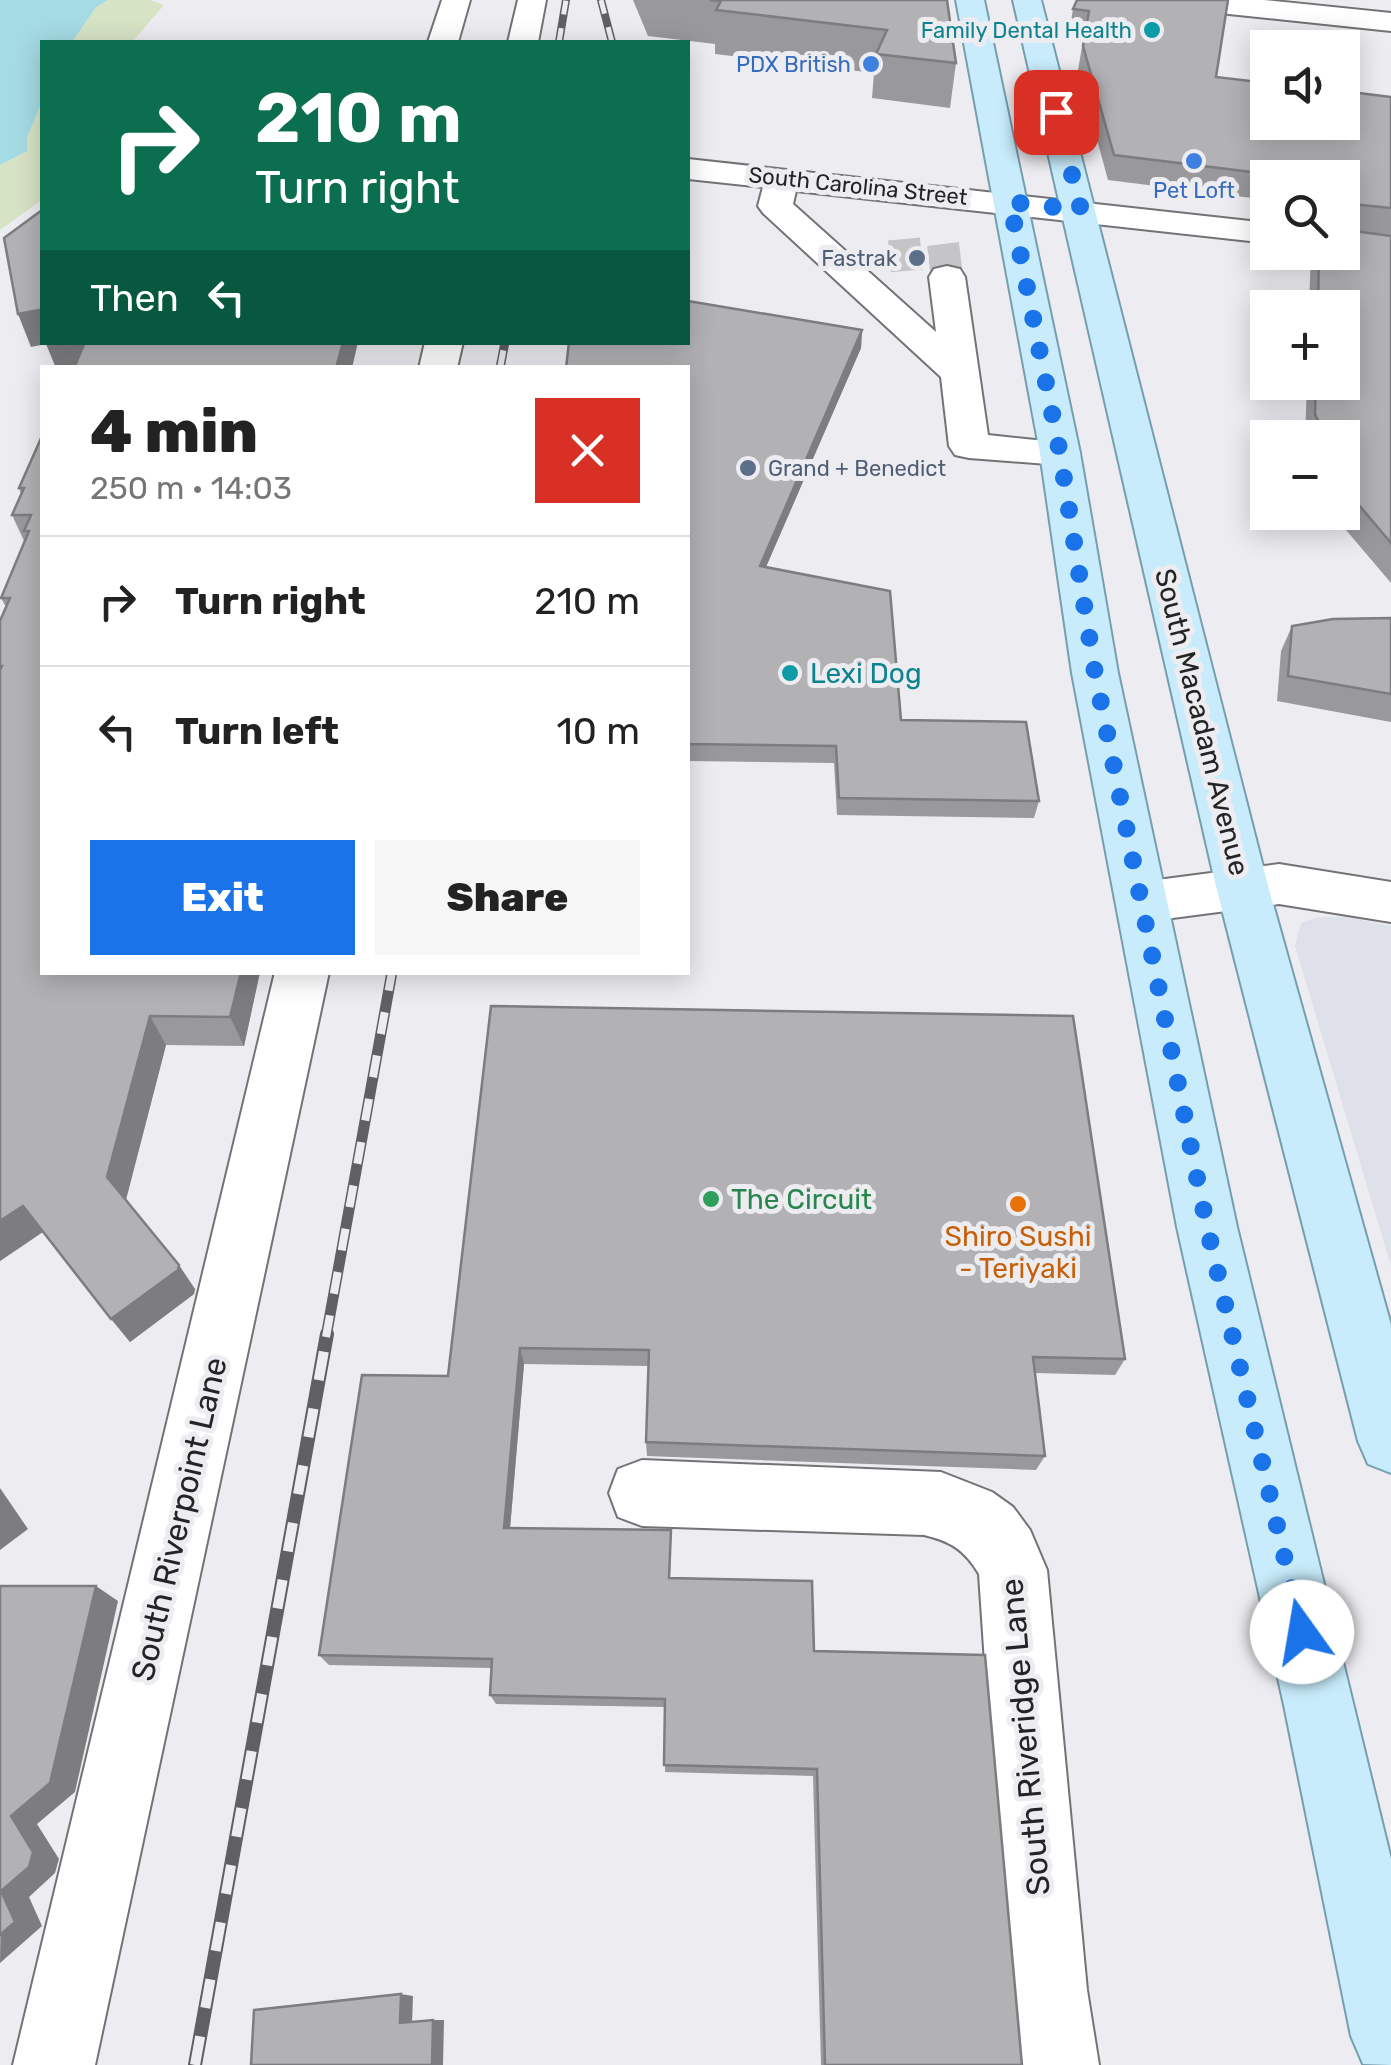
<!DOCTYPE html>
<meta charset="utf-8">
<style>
:root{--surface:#fff;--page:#f6f6f6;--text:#222;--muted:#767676;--line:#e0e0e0;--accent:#1a73e8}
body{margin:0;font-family:Rubik,sans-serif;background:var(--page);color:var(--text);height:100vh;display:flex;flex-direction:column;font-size:38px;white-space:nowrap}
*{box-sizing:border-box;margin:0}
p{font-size:32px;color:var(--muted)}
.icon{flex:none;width:55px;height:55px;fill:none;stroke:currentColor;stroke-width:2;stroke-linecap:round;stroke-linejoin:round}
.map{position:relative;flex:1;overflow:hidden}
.panel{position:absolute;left:40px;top:365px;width:650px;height:610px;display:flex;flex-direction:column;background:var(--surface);border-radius:0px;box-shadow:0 5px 25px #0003}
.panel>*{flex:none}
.guide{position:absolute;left:40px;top:40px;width:650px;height:305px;border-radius:0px;box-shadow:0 5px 25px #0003;background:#0b6e4f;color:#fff;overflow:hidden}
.tools{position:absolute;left:1250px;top:30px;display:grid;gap:20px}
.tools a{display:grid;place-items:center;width:110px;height:110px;border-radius:0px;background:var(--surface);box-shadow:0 5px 25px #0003;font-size:50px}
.pin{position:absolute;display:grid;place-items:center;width:85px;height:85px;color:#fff;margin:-42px;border-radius:20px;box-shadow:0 5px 15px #0006}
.me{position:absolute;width:110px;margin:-55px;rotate:347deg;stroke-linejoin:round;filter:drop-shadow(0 0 8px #0008)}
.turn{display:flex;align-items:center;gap:35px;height:210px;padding:0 50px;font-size:45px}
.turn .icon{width:130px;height:130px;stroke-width:2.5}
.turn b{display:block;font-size:70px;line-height:85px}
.then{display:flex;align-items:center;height:95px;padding:0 50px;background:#0003;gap:20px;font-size:38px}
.round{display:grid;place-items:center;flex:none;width:105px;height:105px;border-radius:0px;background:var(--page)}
.headline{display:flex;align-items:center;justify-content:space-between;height:170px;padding:0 50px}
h1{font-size:60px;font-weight:800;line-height:75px}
.primary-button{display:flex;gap:20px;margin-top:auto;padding:20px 50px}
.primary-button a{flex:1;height:115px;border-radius:0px;background:var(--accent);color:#fff;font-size:40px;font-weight:800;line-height:115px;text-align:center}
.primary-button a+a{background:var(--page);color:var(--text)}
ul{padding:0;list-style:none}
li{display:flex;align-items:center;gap:30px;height:130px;padding:0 50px;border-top:2px solid var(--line)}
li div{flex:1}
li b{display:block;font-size:38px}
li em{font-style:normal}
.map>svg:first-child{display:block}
.built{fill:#dee0ea}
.green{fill:#d7e3c5}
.water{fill:#a5dbe3}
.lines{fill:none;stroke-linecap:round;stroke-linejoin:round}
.minor-tunnel{stroke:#c5c5c8;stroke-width:32;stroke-dasharray:32 16;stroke-linecap:butt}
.minor-casing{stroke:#737376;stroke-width:4}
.major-casing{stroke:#779eae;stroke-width:4}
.minor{fill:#fff;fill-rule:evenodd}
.major{fill:#c8ecfb;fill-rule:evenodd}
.rail-far3-casing{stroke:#606062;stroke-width:8}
.rail-far2-casing{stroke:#606062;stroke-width:9}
.rail-far1-casing{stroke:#606062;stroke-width:11}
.rail-casing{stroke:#606062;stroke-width:14}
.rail-far3{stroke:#ededf1;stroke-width:5;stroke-dasharray:14;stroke-linecap:butt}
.rail-far2{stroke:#ededf1;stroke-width:6;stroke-dasharray:18;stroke-linecap:butt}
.rail-far1{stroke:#ededf1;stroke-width:8;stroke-dasharray:22;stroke-linecap:butt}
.rail{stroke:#ededf1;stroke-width:10;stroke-dasharray:29;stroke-linecap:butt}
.wall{fill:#99999c}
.shaded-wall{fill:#7d7d7f}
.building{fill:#b2b2b5;stroke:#7d7d7f;stroke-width:2.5}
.route{stroke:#1a73e8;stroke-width:18;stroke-dasharray:0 32.4}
.culture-dot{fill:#0f9aa8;stroke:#ededf1;stroke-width:4}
.shop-dot{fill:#3f7fe0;stroke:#ededf1;stroke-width:4}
.service-dot{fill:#5c6f8a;stroke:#ededf1;stroke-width:4}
.leisure-dot{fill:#2e9e5b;stroke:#ededf1;stroke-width:4}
.food-dot{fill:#e8710a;stroke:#ededf1;stroke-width:4}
.labels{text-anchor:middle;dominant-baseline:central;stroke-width:10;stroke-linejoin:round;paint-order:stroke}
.far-culture-label{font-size:22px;fill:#0d838f;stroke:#ededf1;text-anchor:end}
.far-shop-label{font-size:22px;fill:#366cbe;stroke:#ededf1;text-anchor:end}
.far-street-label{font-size:22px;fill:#242425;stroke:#ededf1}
.far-service-label{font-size:22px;fill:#4e5e75;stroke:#ededf1;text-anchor:end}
.culture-label{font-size:28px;fill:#0d838f;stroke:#ededf1;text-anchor:start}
.street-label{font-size:28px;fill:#242425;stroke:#ededf1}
.leisure-label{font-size:28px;fill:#27864d;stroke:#ededf1;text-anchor:start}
.food-label{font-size:28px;fill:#c56008;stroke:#ededf1}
.near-street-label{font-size:32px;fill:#242425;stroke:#ededf1}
</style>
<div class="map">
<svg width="1391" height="2065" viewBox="0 0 1391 2065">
<rect width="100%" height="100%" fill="#ededf1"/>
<path class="built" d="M 1318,917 L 1346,917 L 1391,926 L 1391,1266 L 1295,946 L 1301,923 Z"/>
<path class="green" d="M 108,0 L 150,0 L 164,5 L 132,42 L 72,42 L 96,7 Z
M 42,101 L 42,200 L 0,230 L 0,165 L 27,151 L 27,138 Z"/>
<path class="water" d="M 0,0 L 108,0 L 96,7 L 72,42 L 42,42 L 42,101 L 27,138 L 27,151 L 0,165 Z"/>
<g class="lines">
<path class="minor-tunnel" d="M 904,239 L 907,272
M 943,244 L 947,277"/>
<g class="minor-casing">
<path id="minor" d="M 442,0 L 470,0 L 458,42 L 428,42 Z
M 518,0 L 546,0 L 538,42 L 508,42 Z
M 1167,0 L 1264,0 L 1391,13 L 1391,31 L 1181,9 L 1171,6 Z
M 688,159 L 1268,223 L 1268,243 L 796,191 L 793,204 L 936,332 L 929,277 L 934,269 L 947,266 L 960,269 L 965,277 L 988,435 L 1074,444 L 1080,453 L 1074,462 L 1060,465 L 969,458 L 955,455 L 949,446 L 941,377 L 763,213 L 758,206 L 763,187 L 688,179 Z
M 425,342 L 463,342 L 457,368 L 419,368 Z
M 1279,864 L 1391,882 L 1391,922 L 1279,904 L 1142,922 L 1124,916 L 1116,902 L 1124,888 L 1142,882 Z
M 275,972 L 329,972 L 95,2065 L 13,2065 Z
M 642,1460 L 941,1472 L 992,1492 L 1013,1507 L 1030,1530 L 1047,1570 L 1087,1990 L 1099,2065 L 1017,2065 L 1007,1990 L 979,1574 C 965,1550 950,1541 924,1535 L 642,1526 L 618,1517 L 609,1493 L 618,1469 Z"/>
</g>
<g class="major-casing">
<path id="major" d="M 956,0 L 984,0 L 1080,453 L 1118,673 L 1237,1227 L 1391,1859 L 1391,2065 L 1363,2064 L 1351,2036 L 1284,1705 L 1177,1227 L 1072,673 L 1040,453 Z
M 1013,0 L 1041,0 L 1268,886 L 1391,1325 L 1391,1473 L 1368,1464 L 1358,1441 L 1216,886 Z"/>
</g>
<use href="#minor" class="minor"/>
<use href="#major" class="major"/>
<g class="rail-far3-casing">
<path id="rail-far3" d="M 601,0 L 612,42
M 559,42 L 566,0"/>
</g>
<g class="rail-far2-casing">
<path id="rail-far2" d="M 500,368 L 505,342"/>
</g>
<g class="rail-far1-casing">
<path id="rail-far1" d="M 326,1337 L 392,972"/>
</g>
<g class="rail-casing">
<path id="rail" d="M 195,2065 L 327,1334"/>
</g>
<use href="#rail-far3" class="rail-far3"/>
<use href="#rail-far2" class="rail-far2"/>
<use href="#rail-far1" class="rail-far1"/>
<use href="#rail" class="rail"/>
</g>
<path class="wall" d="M 633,0 L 947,0 L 956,63 L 950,108 L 872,98 L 874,73 L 715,54 L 715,44 L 648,36 Z
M 1077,0 L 1216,77 L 1391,97 L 1391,583 L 1346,530 L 1338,512 L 1342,512 L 1342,438 L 1305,438 L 1307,382 L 1342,382 L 1342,308 L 1309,308 L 1311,252 L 1342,252 L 1342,178 L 1268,178 L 1268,200 L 1108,180 L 1078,70 L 1084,35 L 1069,33 L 1073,9 Z
M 862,330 L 861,348 L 766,567 L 901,720 L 1039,801 L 1034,818 L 837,815 L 834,763 L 688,761 L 688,368 Z
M 42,436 L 42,972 L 260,972 L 244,1046 L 166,1045 L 126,1200 L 195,1289 L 194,1294 L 130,1342 L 43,1232 L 0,1261 L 0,621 L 6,607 L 1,598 L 25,543 L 12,515 L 21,494 L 19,488 Z
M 1391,618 L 1391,722 L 1277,701 L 1281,651 L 1292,626 Z
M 491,1006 L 1125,1359 L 1115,1375 L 1035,1373 L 1045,1456 L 1036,1470 L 647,1456 L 646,1442 L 648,1366 L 524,1364 L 510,1528 L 671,1530 L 670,1578 L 814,1651 L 1022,2065 L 821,2065 L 813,1776 L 665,1772 L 665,1707 L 496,1704 L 490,1695 L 491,1668 L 329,1665 L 319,1655 L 448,1376 Z"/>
<path class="shaded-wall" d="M 39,310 L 42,319 L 42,342 L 95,342 L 80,368 L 56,368 L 46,344 L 31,347 L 18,314 Z
M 862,330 L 861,348 L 759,583 L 760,566 Z
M 343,342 L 358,342 L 352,368 L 336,368 Z
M 241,972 L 260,972 L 244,1046 L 230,1017 Z
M 150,1016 L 166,1045 L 125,1203 L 107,1177 Z
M 23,1206 L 44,1231 L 0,1261 L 0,1221 Z
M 179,1265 L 195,1289 L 194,1294 L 130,1342 L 111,1319 Z
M 520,1348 L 524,1364 L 509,1540 L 504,1528 Z
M 0,1488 L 28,1529 L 0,1550 Z
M 96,1586 L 118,1601 L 75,1792 L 37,1824 L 59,1859 L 55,1873 L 29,1897 L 42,1926 L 0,1963 L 1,1891 L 11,1816 Z
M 401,1994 L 413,1996 L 412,2023 L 400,2023 Z
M 433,2020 L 444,2020 L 443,2065 L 432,2065 Z"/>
<path class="building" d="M 710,0 L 947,0 L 956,63 L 876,54 L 887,30 L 716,10 L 721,1 Z
M 1077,0 L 1228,0 L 1216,77 L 1268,83 L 1268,122 L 1342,122 L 1342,91 L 1391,97 L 1391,208 L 1352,204 L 1347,207 L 1348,223 L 1344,226 L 1347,230 L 1391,236 L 1391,543 L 1358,504 L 1342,472 L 1342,438 L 1326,438 L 1315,414 L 1316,382 L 1342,382 L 1342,308 L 1318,308 L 1319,252 L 1342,252 L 1342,178 L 1300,178 L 1114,155 L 1083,46 L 1089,11 L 1073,9 Z
M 42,210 L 42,329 L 39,310 L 18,314 L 4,238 Z
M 688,301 L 862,330 L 760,566 L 890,591 L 901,720 L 1026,722 L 1039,801 L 839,798 L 836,746 L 688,744 L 688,368 L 566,368 L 569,342 L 688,342 Z
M 85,342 L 343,342 L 336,368 L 74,368 Z
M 42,436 L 42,972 L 241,972 L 230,1017 L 150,1016 L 107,1177 L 179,1265 L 178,1270 L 111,1319 L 23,1206 L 0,1221 L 0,670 L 2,666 L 0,666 L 0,621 L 10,598 L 1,598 L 29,531 L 24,531 L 31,515 L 12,515 L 24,488 L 19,488 Z
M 1391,618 L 1391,694 L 1288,676 L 1292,626 L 1333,619 Z
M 491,1006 L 1073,1016 L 1125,1359 L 1033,1357 L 1045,1456 L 646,1442 L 649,1350 L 520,1348 L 504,1528 L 671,1530 L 669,1578 L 812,1581 L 814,1651 L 985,1655 L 1022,2065 L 825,2065 L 817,1769 L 664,1765 L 665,1699 L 490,1695 L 492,1659 L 319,1655 L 362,1375 L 448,1376 Z
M 0,1586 L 96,1586 L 50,1783 L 11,1816 L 33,1852 L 29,1867 L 1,1891 L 15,1922 L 0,1935 Z
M 401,1994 L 400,2023 L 433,2020 L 432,2065 L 251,2065 L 254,2010 Z"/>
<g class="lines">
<path class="route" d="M 1056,112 L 1081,210 L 1010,202 L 1060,453 L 1095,673 L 1207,1227 L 1302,1632"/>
</g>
<g class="culture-dot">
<circle cx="1152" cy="30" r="10"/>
<circle cx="790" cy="673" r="10"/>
</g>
<g class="shop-dot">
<circle cx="871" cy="64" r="10"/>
<circle cx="1194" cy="161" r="10"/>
</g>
<g class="service-dot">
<circle cx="917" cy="258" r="10"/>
<circle cx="748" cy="468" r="10"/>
</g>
<circle class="leisure-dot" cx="711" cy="1199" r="10"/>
<circle class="food-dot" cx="1018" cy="1204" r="10"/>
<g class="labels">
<g class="far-culture-label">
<text x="1132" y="30">Family Dental Health</text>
</g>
<g class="far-shop-label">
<text x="851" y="64">PDX British</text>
<text x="1194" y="190" text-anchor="middle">Pet Loft</text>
</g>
<g class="far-street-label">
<text transform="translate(858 186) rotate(6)">South Carolina Street</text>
</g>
<g class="far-service-label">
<text x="897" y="258">Fastrak</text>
<text x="768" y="468" text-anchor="start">Grand + Benedict</text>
</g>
<g class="culture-label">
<text x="810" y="673">Lexi Dog</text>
</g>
<g class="street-label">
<text transform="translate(1202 722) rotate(76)">South Macadam Avenue</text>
</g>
<g class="leisure-label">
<text x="731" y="1199">The Circuit</text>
</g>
<g class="food-label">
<text x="1018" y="1236">Shiro Sushi<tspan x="1018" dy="32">- Teriyaki</tspan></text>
</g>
<g class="near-street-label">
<text transform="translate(179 1519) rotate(-77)">South Riverpoint Lane</text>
<text transform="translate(1025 1737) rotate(-95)">South Riveridge Lane</text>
</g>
</g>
</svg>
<div class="tools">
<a><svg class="icon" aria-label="sound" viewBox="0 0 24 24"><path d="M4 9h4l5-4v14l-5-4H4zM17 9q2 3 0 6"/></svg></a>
<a><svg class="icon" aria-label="search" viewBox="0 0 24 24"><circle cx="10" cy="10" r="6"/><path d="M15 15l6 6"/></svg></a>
<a>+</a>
<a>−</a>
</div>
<div class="pin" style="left:1056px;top:112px;background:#d93025"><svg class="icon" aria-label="arrive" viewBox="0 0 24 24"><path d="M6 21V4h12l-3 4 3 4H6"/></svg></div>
<svg class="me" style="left:1302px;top:1632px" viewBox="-20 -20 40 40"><circle r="19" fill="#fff"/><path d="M0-13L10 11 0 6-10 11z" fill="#1a73e8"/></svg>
<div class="guide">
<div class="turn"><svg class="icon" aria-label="right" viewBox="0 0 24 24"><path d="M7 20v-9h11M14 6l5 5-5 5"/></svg><div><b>210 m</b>Turn right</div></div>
<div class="then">Then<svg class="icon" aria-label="left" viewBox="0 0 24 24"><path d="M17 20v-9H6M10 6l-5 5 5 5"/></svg></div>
</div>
<section class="panel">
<div class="headline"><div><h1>4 min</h1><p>250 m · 14:03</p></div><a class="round" style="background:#d93025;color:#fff"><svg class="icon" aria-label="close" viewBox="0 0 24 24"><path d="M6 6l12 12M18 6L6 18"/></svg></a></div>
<ul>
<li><svg class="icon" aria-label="right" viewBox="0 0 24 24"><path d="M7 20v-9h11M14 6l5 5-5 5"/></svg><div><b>Turn right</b></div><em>210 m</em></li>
<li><svg class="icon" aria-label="left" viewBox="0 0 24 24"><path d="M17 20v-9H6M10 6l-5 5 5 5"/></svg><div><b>Turn left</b></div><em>10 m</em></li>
</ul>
<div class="primary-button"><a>Exit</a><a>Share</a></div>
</section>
</div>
